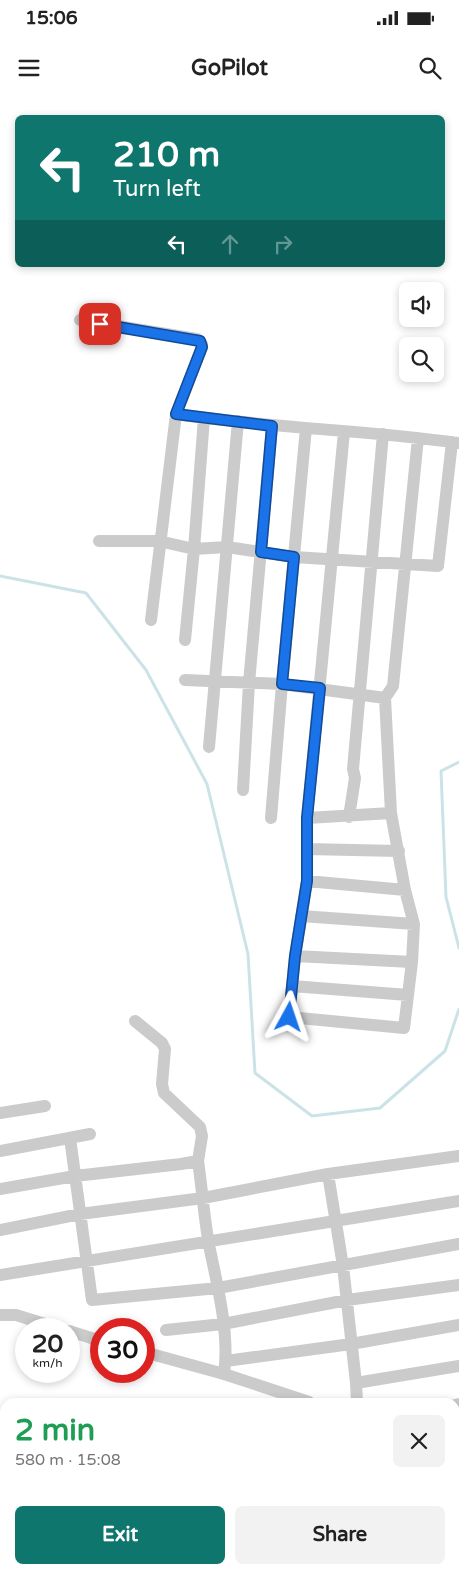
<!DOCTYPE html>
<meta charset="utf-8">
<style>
:root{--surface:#fff;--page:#f2f2f2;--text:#222;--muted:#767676;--accent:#0f766e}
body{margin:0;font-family:"Varela Round",sans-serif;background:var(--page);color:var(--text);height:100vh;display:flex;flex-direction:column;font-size:19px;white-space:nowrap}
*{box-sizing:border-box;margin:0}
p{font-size:16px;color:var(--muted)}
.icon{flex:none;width:28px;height:28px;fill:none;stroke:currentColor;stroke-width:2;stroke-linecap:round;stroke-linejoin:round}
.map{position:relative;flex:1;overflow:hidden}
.side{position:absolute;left:0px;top:1298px;width:460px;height:176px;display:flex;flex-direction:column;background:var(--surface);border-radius:15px 15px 0 0;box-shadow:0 2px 8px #0003}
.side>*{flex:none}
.banner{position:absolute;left:15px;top:15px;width:430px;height:152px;border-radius:8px;box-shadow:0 2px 8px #0003;background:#0f766e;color:#fff;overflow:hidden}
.fabs{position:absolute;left:399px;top:182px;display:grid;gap:10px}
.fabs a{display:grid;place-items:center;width:45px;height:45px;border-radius:8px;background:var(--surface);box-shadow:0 2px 8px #0003;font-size:25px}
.speed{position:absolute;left:15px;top:1218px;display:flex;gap:10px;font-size:25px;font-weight:700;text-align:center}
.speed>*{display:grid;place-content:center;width:65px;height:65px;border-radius:50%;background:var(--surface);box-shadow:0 2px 8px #0003;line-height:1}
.speed small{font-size:12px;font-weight:400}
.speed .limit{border:8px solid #d22;background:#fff;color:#111}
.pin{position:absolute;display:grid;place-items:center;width:42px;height:42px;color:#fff;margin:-21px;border-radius:10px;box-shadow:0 2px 8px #0006}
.me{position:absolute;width:55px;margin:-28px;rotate:5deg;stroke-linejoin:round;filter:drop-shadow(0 0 4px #0008)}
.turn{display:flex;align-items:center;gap:18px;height:105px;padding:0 15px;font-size:22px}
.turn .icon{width:65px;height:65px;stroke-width:2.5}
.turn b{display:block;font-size:35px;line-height:42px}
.lanes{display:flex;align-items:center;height:48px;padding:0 15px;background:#0003;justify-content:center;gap:25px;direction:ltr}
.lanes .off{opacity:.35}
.round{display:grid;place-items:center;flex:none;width:52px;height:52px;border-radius:8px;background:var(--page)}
.head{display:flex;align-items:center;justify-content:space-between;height:85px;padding:0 15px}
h1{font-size:30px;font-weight:800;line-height:38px;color:#1e9e55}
.button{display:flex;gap:10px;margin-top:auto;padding:10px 15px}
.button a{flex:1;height:58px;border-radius:8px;background:var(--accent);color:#fff;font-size:20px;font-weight:800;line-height:58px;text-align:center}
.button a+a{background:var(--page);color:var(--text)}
.status{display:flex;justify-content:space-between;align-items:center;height:35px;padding:0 25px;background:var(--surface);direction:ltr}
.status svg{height:14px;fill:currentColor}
header{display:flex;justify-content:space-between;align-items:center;height:65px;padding:0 15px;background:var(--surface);font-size:22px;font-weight:800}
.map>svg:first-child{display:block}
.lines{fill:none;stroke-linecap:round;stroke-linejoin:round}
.stream{stroke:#cbe3e7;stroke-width:3}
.minor{stroke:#cbcbcb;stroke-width:12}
.route-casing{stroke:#114b97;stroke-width:12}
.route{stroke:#1a73e8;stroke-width:9}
</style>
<div class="status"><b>15:06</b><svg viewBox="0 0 49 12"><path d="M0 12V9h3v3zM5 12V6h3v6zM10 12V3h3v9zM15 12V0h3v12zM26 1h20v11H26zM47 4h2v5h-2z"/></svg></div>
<header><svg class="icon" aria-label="menu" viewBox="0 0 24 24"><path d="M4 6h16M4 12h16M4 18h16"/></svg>GoPilot<svg class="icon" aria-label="search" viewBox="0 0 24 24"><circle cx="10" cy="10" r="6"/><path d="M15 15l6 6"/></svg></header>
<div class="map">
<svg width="459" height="1473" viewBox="0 0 459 1473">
<rect width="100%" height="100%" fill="#fff"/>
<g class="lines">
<path class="stream" d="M 0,476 L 86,493 L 146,570 L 207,684 L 248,854 L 255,973 L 312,1016 L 380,1008 L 445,951 L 459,909
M 459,662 L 441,671 L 446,797 L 459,848"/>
<path class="minor" d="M 80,220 L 197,239 L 202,244 L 202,247 L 176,314 L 151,520
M 176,314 C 270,328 365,330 459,343
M 344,332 L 307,718 L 307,781 L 295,856 L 289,917 L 404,928 L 412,862 L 414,824 L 405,790 L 391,713 L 385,598 L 393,586 L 418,338
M 99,441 L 159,441 L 194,449 L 227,447 L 294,457 L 438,466 L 452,342
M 185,540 L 194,449 L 204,318
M 185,580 L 282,584 L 385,598
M 209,647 L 238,321
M 243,690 L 249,583 L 272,326
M 349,717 L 355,678 L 353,669 L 383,334
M 271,718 L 282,584 L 306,328
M 307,718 L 391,713
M 307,749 L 399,751
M 307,781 L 405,790
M 301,816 L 414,824
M 295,856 L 412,862
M 292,886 L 408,895
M 135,921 L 162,943 L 165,949 L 162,984 L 164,993 L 200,1027 L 202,1036 L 198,1061
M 0,1013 L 45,1006
M 70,1038 L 92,1200 L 218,1188 L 459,1144
M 0,1051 L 90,1034
M 328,1074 L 343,1166 L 356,1283 L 357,1302
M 0,1089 L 75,1076 L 181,1064 L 198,1061 C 202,1088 204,1117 209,1145 C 217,1184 230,1234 224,1274
M 0,1130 L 80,1114 L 203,1098 L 328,1074 L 459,1056
M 0,1175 L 459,1101
M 0,1215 L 16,1215 L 61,1229
M 166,1230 L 223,1224 L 347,1200 L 459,1185
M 69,1231 L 101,1241
M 144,1252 L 224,1274 L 309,1302
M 226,1261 L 351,1244 L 459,1225
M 356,1283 L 459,1266
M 455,1305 L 459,1304
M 455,1351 L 459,1352"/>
</g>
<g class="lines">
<g class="route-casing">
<path id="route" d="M 100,224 L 200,241 L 202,247 L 176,314 L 272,326 L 261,452 L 294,457 L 282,584 L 320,588 L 307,718 L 307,781 L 295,856 L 289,917"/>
</g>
<use href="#route" class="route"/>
</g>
</svg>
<div class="fabs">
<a><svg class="icon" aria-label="sound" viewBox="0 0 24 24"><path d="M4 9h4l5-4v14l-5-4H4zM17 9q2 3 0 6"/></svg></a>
<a><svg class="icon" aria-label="search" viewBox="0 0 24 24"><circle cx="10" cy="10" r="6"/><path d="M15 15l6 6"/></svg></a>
</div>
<div class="speed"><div>20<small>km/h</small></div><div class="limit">30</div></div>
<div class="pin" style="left:100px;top:224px;background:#d93025"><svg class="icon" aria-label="arrive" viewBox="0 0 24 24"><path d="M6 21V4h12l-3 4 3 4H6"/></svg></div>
<svg class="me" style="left:289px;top:917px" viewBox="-20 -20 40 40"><path d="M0-17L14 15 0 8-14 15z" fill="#1a73e8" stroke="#fff" stroke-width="4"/></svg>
<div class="banner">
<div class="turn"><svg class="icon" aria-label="left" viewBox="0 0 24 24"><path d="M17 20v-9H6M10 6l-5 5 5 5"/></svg><div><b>210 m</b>Turn left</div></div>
<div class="lanes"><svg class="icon" aria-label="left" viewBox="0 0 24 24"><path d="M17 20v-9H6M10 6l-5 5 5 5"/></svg><svg class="icon off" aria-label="ahead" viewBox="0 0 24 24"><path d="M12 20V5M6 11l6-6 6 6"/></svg><svg class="icon off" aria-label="right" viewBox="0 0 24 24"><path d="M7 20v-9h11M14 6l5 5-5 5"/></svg></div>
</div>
<section class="side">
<div class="head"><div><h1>2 min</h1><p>580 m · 15:08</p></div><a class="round"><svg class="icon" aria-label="close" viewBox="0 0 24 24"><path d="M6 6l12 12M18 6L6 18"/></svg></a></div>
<div class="button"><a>Exit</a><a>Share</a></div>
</section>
</div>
